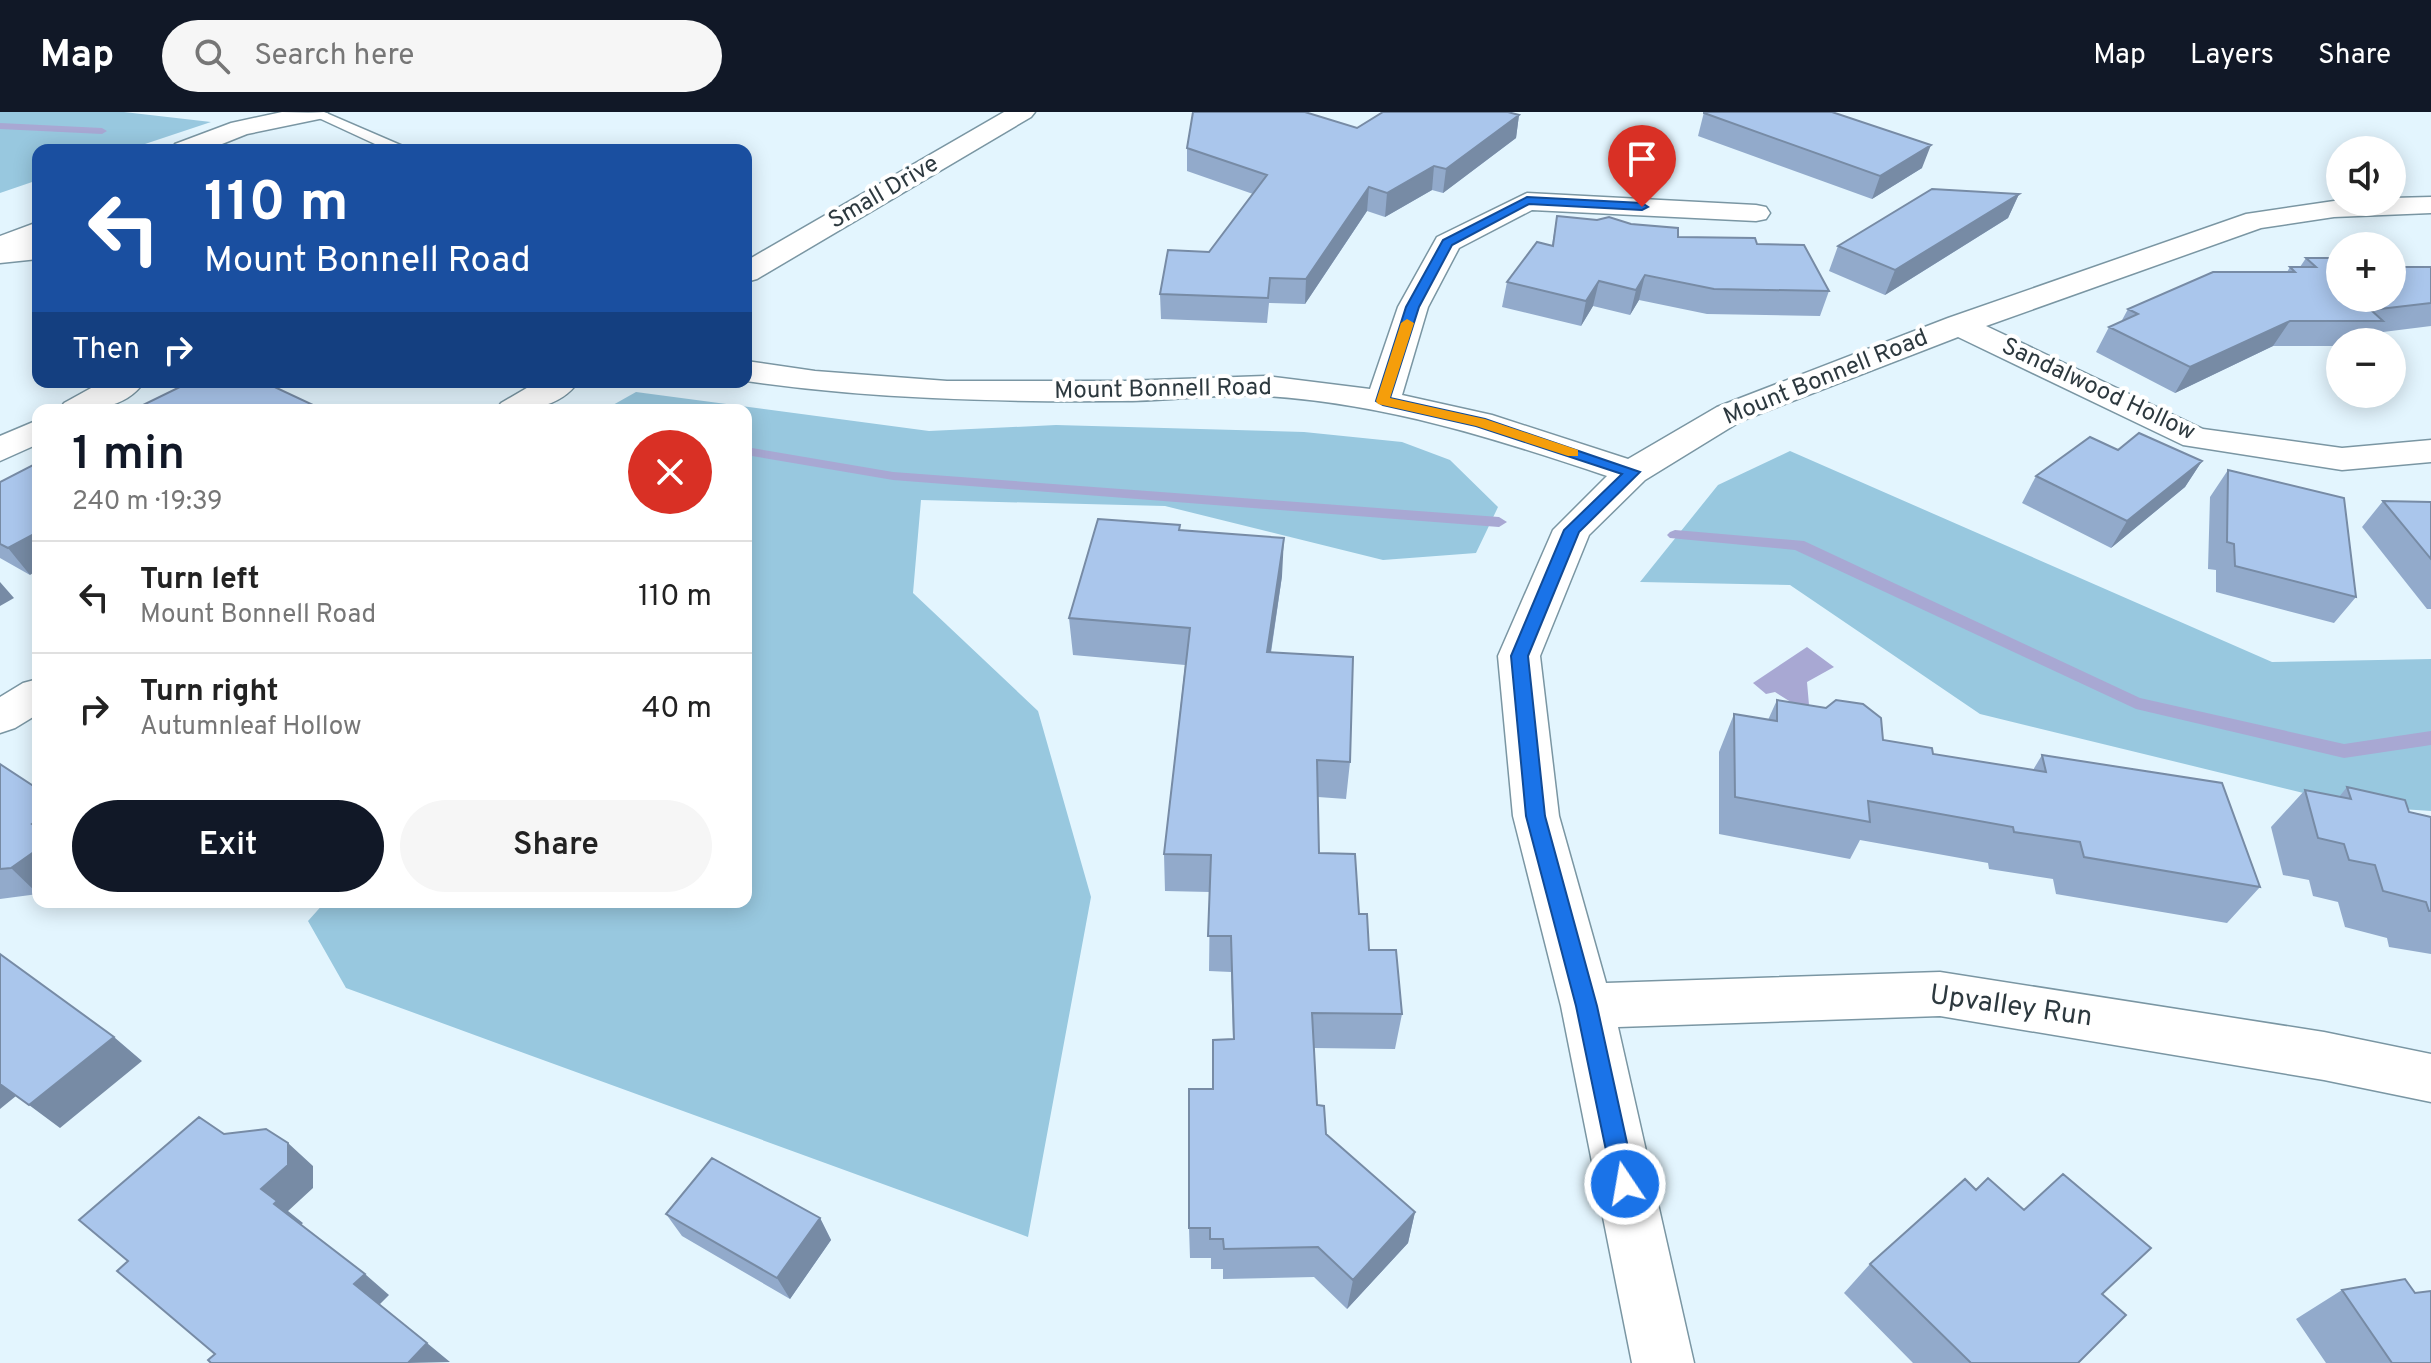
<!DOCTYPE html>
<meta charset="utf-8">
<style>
:root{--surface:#fff;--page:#f6f6f6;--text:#222;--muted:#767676;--line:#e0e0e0;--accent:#111827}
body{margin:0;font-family:Overpass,sans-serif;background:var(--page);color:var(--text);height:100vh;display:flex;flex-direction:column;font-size:30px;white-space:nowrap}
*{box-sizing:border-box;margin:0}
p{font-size:26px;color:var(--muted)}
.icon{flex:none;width:44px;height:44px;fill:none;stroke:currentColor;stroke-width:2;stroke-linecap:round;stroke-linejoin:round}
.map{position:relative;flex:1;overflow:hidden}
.drawer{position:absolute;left:32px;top:292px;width:720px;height:504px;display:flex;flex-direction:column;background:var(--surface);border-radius:16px;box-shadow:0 4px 20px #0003}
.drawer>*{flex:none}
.banner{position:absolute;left:32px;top:32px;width:720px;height:244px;border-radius:16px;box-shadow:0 4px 20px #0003;background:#1a4fa0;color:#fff;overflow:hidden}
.buttons{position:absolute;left:2326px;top:24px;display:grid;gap:16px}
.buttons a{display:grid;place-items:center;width:80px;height:80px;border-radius:50%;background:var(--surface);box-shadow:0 4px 20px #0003;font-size:40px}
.pin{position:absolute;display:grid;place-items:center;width:68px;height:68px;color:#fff;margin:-82px -34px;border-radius:50% 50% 50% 0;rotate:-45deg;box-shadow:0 0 8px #0007}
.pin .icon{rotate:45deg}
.me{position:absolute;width:88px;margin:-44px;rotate:348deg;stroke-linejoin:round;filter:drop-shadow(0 0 6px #0008)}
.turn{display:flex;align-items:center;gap:28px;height:168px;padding:0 40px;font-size:36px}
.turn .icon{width:104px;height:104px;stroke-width:2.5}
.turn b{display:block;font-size:56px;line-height:68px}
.then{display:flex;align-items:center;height:76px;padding:0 40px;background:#0003;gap:16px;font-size:30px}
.round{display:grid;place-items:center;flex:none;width:84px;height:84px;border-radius:42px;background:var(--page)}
.headline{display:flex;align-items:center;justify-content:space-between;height:136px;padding:0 40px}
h1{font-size:48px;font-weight:600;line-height:60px;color:var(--accent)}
.primary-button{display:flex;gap:16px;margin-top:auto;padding:16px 40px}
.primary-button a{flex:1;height:92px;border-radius:48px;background:var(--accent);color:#fff;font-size:32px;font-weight:600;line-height:92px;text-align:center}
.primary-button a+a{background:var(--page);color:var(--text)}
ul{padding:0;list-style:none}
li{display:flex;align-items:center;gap:24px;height:112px;padding:0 40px;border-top:2px solid var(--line)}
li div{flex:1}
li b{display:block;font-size:30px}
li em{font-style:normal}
header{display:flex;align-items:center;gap:48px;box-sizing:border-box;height:112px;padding:0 40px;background:var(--accent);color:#fff}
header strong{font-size:38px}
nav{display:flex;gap:44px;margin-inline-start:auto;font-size:28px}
.search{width:560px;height:72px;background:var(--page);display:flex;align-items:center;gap:20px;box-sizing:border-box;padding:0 28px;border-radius:44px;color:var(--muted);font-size:30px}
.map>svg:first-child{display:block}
.green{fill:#98c8df}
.water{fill:#a8a8d3}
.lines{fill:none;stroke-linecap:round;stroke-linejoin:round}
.stream{fill:#a8a8d3;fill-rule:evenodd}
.service-casing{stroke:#7a96a3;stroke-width:3}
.minor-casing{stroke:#7a96a3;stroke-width:3}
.primary-casing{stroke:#7a96a3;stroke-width:3}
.service{fill:#fff;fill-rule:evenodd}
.minor{fill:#fff;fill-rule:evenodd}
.primary{fill:#fff;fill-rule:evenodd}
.wall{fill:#92aacb}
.shaded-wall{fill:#778ba5}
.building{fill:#aac6ec;stroke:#778ba5;stroke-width:2}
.route{fill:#1a73e8;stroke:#114b97;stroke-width:2}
.slow{fill:#f59e0b}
.labels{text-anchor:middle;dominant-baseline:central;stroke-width:8;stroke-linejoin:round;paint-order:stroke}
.far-street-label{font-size:24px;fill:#2d393f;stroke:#fff}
.street-label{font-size:28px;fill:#2d393f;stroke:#fff}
</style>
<header>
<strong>Map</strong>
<div class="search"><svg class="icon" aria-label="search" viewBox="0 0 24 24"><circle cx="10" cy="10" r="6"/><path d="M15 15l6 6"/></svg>Search here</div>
<nav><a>Map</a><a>Layers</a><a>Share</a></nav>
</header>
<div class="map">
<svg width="2431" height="1251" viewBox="0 0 2431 1251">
<rect width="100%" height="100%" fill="#e3f5fe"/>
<path class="green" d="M 0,0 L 124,0 L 211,10 L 127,38 L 38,38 L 38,68 L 0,81 Z
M 636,280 L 929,319 L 1056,313 L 1304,320 L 1402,330 L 1450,348 L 1498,395 L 1476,441 L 1383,448 L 1165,394 L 921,388 L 913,481 L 1038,599 L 1091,785 L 1028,1125 L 346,876 L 308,809 L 325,790 L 746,790 L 746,298 L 604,298 Z
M 1790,339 L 2272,550 L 2431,547 L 2431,699 L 2357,694 L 1980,602 L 1790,473 L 1640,470 L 1718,373 Z"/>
<path class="water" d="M 1807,535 L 1834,555 L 1807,570 L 1809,593 L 1794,592 L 1775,580 L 1766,582 L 1753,571 Z"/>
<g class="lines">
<path class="stream" d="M 0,11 L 102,16 L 107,19 L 102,22 L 0,17 Z
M 746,335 L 893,360 L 1499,405 L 1507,410 L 1499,415 L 893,368 L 746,343 Z
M 1675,418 L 1804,429 L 2140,586 L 2344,632 L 2431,619 L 2431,633 L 2344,646 L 2136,597 L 1795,438 L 1670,426 L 1667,423 L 1670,420 Z"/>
<g class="service-casing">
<path id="service" d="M 324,0 L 405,35 L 407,38 L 388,38 L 308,1 Z"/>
</g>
<g class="minor-casing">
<path id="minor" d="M 1004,0 L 1035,0 L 1031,5 L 757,167 L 746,170 L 746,149 Z
M 1527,81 L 1756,93 L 1766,95 L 1770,101 L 1766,107 L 1756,109 L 1532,98 L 1459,136 L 1428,195 L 1402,283 L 1492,303 L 1628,347 L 1717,295 L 1948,206 L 2246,102 L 2334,89 L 2392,90 L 2392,86 L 2431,85 L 2431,101 L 2334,105 L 2261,116 L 1986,214 L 2203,317 L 2342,336 L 2431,328 L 2431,350 L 2342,358 L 2183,333 L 1958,225 L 1741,309 L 1645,368 L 1589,423 L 1540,544 L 1559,704 L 1606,871 L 1940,860 L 2324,920 L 2431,942 L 2431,990 L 2324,968 L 1940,904 L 1618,915 L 1694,1251 L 1632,1251 L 1561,894 L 1513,704 L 1498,544 L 1553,418 L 1607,364 C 1494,326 1387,292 1266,284 C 1218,281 1169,289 1121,289 C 995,290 871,287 746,269 L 746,249 L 815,259 L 947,269 L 1124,269 L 1265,264 L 1370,277 L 1398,195 L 1437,125 Z
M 38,129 L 38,147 L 0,151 L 0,133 Z
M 102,270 L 144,270 C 125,298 89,298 59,298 L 64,291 Z
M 537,270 L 578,270 C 559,297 526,298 496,298 L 501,291 Z
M 38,308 L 38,332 L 0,349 L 0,324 Z
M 38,567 L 38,602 L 15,616 L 0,621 L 0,585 L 23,571 Z"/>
</g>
<g class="primary-casing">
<path id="primary" d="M 282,0 L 328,1 L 324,6 L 247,22 L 207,38 L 171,38 L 175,32 L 231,11 Z
M 38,110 L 38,129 L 0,143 L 0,124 Z"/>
</g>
<use href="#service" class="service"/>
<use href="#minor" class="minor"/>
<use href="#primary" class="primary"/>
</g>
<path class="wall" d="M 1704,0 L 1922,56 L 1872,87 L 1698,24 Z
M 1519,3 L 1516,26 L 1443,81 L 1432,78 L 1385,105 L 1367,99 L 1305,192 L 1269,191 L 1267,211 L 1161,207 L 1160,182 L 1209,140 L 1253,82 L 1187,59 L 1187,36 L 1357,16 Z
M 2019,82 L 2008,106 L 1885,183 L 1829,159 L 1838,134 Z
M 1557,104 L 1678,125 L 1757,132 L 1829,179 L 1820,204 L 1707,202 L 1639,188 L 1630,203 L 1593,194 L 1581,214 L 1502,195 L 1507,170 L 1552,133 Z
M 2306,146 L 2340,146 L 2340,186 L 2431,155 L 2431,214 L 2375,221 L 2369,230 L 2340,230 L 2340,234 L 2273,234 L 2175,281 L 2096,240 L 2109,215 L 2121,210 L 2128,197 L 2287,160 L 2290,155 L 2300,155 Z
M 2118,338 L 2202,349 L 2185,375 L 2111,436 L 2022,391 L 2036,364 Z
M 2228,358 L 2356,485 L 2334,511 L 2216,480 L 2216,458 L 2208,457 L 2210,385 Z
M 0,370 L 30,463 L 0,446 Z
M 2383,389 L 2431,390 L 2431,497 L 2427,497 L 2362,415 Z
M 1180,418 L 1282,464 L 1271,541 L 1350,650 L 1346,687 L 1318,685 L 1319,741 L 1359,802 L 1369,838 L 1402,902 L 1395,937 L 1314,936 L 1317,993 L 1326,1022 L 1415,1100 L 1408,1131 L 1347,1197 L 1314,1165 L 1223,1167 L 1223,1157 L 1211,1157 L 1211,1146 L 1190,1146 L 1189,1116 L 1213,977 L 1233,927 L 1231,860 L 1209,859 L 1210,780 L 1165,779 L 1164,742 L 1185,553 L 1073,543 L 1069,506 Z
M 1777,588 L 1883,628 L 1933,642 L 2033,658 L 2042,643 L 2260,775 L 2227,811 L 2056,782 L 2053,767 L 1989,757 L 1988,751 L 1860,728 L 1850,747 L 1719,722 L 1719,640 L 1734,602 L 1768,608 Z
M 0,652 L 38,677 L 38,782 L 0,787 Z
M 2347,675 L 2409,700 L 2431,705 L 2431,842 L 2389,835 L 2387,826 L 2345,815 L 2338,790 L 2313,784 L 2309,768 L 2283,763 L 2271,715 L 2305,678 L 2339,685 Z
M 666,1102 L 820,1106 L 831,1128 L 790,1187 L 682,1124 Z
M 1870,1152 L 2102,1182 L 2078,1251 L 1913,1251 L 1844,1181 Z
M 2342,1178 L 2431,1251 L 2326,1251 L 2296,1207 Z"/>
<path class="shaded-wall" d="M 1519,3 L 1516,26 L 1443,81 L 1446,57 Z
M 1931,33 L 1922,56 L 1872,87 L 1880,64 Z
M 1434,54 L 1432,78 L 1385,105 L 1387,81 Z
M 1369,75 L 1367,99 L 1305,192 L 1306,167 Z
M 2019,82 L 2008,106 L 1885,183 L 1895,158 Z
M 1645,163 L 1639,188 L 1630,203 L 1636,178 Z
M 1599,169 L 1593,194 L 1581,214 L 1586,189 Z
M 2290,209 L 2273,234 L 2175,281 L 2190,255 Z
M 311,292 L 314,298 L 299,298 Z
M 2202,349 L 2185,375 L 2111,436 L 2127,409 Z
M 38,420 L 38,458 L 30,463 L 8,436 Z
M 1284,426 L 1282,464 L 1265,578 L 1267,540 Z
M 0,470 L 14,486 L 0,494 Z
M 38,737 L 38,782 L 11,756 Z
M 114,925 L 142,949 L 60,1016 L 29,993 Z
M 0,972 L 16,984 L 0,997 Z
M 288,1031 L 313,1054 L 313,1076 L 288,1099 L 303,1111 L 300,1114 L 274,1092 L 261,1077 Z
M 1415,1100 L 1408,1131 L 1347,1197 L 1353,1168 Z
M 820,1106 L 831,1128 L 790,1187 L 777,1166 Z
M 365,1162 L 389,1183 L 379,1193 L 354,1172 Z
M 427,1231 L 450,1250 L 408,1251 Z"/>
<path class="building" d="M 1193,0 L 1305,0 L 1357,16 L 1383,0 L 1508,0 L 1519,3 L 1446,57 L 1434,54 L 1387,81 L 1369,75 L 1306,167 L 1270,166 L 1268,186 L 1160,182 L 1168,138 L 1209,140 L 1267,63 L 1187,36 Z
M 1704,0 L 1832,0 L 1931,33 L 1880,64 L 1704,1 Z
M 1932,77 L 2019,82 L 1895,158 L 1838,134 Z
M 1557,104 L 1597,108 L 1609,105 L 1631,112 L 1678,116 L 1678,125 L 1755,126 L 1757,132 L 1804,133 L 1829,179 L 1714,177 L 1645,163 L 1636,178 L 1599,169 L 1586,189 L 1507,170 L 1537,130 L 1553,134 Z
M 2306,146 L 2340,146 L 2340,186 L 2392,186 L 2392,155 L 2431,155 L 2431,191 L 2371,198 L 2383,209 L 2290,209 L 2190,255 L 2109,215 L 2138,202 L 2128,197 L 2213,160 L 2295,160 L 2290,155 L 2316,155 Z
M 190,270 L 208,270 L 219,275 L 229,270 L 264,270 L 311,292 L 299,298 L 153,298 L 155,297 L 145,292 Z
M 2139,321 L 2202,349 L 2127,409 L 2036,364 L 2090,325 L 2118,338 Z
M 33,353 L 38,355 L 38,420 L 8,436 L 0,432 L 0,370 Z
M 2228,358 L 2344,386 L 2356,485 L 2235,454 L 2234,432 L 2227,430 Z
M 2383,389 L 2431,390 L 2431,447 Z
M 1098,407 L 1180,413 L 1179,418 L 1284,426 L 1267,540 L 1353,545 L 1350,650 L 1317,648 L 1319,741 L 1355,742 L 1359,802 L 1367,802 L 1369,838 L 1396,838 L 1402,902 L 1312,901 L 1317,993 L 1324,994 L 1326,1022 L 1415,1100 L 1353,1168 L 1318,1135 L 1224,1137 L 1223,1127 L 1210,1127 L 1210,1116 L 1189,1116 L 1189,977 L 1213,977 L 1213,928 L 1234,927 L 1231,824 L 1208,824 L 1211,743 L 1164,742 L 1190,516 L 1069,506 Z
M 1777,588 L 1826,596 L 1836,588 L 1863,592 L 1881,606 L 1883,628 L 1932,636 L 1933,642 L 2046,660 L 2042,643 L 2222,671 L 2260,775 L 2084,745 L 2080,730 L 2014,720 L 2013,715 L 1868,689 L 1870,710 L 1735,685 L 1734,602 L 1777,609 Z
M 0,652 L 38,677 L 38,708 L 32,712 L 38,716 L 38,737 L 11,756 L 0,757 Z
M 2347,675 L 2405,688 L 2409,700 L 2431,705 L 2431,799 L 2429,799 L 2426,790 L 2383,779 L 2375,753 L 2349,748 L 2344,732 L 2318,726 L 2305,678 L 2351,687 Z
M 0,842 L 114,925 L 29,993 L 0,972 Z
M 199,1005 L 224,1022 L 266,1017 L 288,1031 L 288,1053 L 261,1077 L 277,1089 L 274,1092 L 365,1162 L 354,1172 L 427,1231 L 408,1251 L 211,1251 L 208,1248 L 215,1242 L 117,1159 L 128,1149 L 79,1108 Z
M 712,1046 L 820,1106 L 777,1166 L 666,1102 Z
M 2063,1062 L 2151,1136 L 2102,1182 L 2126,1203 L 2078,1251 L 1971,1251 L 1870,1152 L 1965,1067 L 1976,1078 L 1988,1066 L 2024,1098 Z
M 2405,1167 L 2415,1181 L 2431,1179 L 2431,1251 L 2392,1251 L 2342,1178 Z"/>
<path class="route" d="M 1527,85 L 1642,91 L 1648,95 L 1642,98 L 1529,92 L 1452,133 L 1419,195 L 1390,286 L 1485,307 L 1640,360 L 1579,420 L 1528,544 L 1545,704 L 1597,894 L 1636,1072 L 1633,1080 L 1625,1084 L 1616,1080 L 1613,1072 L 1576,894 L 1526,704 L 1511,544 L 1564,418 L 1622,362 L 1476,314 L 1383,293 L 1376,289 L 1406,195 L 1443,128 Z"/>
<path class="slow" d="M 1407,207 L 1414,211 L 1390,286 L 1485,307 L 1578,338 L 1578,344 L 1568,344 L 1476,314 L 1378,292 L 1376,289 L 1401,211 Z"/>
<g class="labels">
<g class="far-street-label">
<text transform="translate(884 81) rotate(-30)">Small Drive</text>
<text transform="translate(1826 266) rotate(-22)">Mount Bonnell Road</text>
<text transform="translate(1163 278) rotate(-1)">Mount Bonnell Road</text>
<text transform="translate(2098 278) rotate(25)">Sandalwood Hollow</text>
</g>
<g class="street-label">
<text transform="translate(2011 895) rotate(8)">Upvalley Run</text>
</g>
</g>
</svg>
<div class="buttons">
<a><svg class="icon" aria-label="sound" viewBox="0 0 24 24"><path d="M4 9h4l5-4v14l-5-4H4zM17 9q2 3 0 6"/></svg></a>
<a>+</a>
<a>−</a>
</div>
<div class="pin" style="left:1642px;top:95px;background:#d93025"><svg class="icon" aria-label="arrive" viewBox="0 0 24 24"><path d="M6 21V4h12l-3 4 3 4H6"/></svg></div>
<svg class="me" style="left:1625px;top:1072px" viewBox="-20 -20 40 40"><circle r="17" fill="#1a73e8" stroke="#fff" stroke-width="3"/><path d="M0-11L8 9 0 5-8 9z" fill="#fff"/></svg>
<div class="banner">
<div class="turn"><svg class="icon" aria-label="left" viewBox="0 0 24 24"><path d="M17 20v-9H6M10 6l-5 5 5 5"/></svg><div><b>110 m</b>Mount Bonnell Road</div></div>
<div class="then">Then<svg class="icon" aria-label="right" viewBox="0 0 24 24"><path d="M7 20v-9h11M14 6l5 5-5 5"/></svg></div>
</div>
<section class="drawer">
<div class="headline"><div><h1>1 min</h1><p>240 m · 19:39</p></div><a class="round" style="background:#d93025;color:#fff"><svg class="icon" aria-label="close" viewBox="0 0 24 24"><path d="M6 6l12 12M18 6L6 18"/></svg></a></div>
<ul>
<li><svg class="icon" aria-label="left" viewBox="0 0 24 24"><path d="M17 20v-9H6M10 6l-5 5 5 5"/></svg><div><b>Turn left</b><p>Mount Bonnell Road</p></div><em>110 m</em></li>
<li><svg class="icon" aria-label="right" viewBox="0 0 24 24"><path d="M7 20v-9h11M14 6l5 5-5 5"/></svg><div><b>Turn right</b><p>Autumnleaf Hollow</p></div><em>40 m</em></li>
</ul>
<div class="primary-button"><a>Exit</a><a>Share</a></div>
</section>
</div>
